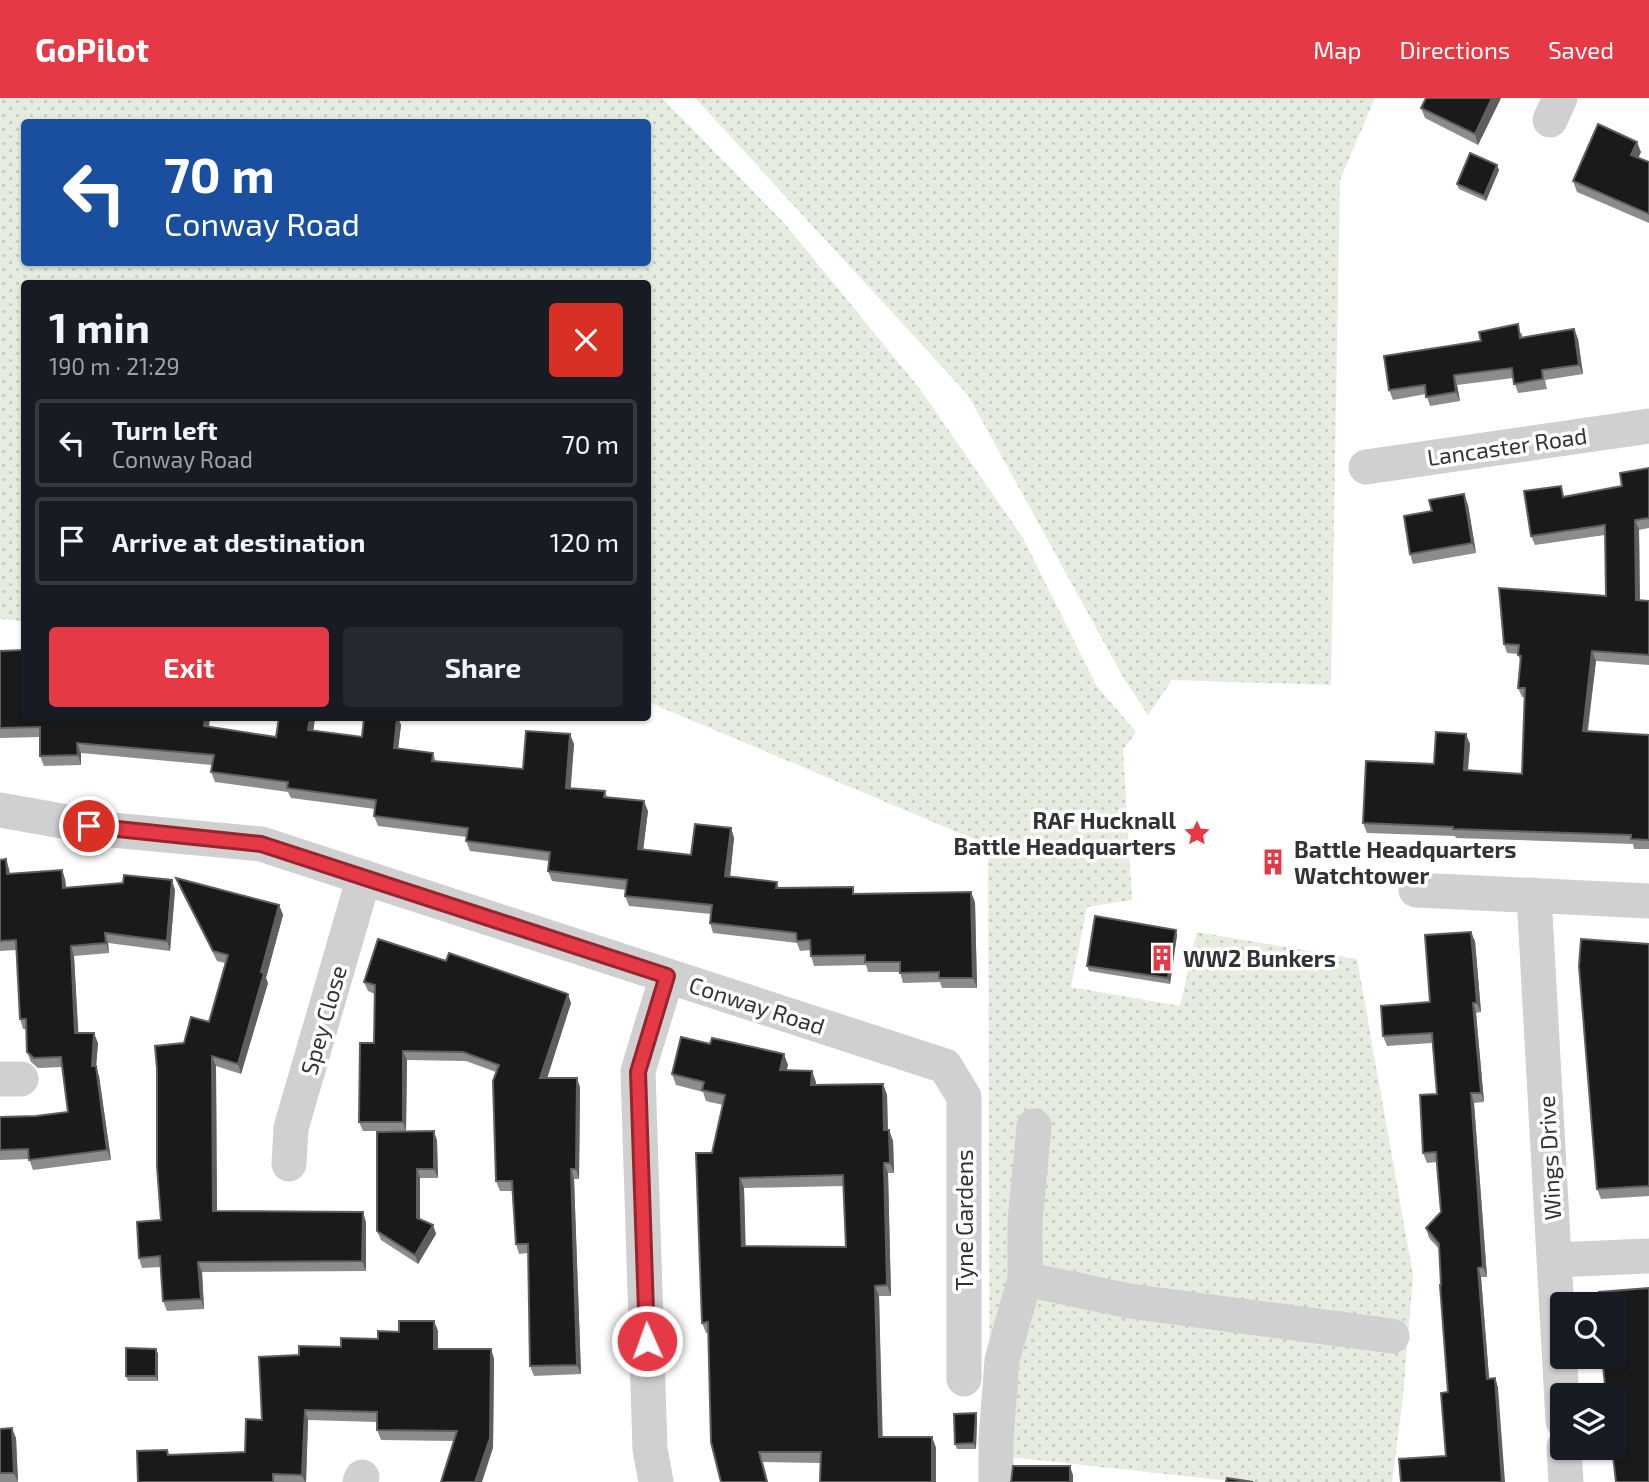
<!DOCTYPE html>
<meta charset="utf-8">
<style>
:root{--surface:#171b24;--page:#242831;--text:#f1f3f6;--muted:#9ea1a6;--line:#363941;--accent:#e63946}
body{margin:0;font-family:"Exo 2",sans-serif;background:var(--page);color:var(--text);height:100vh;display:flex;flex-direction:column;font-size:26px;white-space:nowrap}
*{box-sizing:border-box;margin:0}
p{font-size:23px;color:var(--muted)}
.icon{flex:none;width:38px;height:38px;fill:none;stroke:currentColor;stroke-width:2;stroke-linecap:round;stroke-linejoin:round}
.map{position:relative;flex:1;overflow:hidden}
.panel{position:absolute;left:21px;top:182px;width:630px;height:441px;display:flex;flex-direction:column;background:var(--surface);border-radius:7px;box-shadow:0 2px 5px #0004}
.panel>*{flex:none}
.top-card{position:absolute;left:21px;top:21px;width:630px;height:147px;border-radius:7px;box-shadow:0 2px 5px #0004;background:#1a4fa0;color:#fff;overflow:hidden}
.controls{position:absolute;left:1550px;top:1194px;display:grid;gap:14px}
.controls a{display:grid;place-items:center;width:77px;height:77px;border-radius:7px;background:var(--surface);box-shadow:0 2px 5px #0004;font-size:35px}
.pin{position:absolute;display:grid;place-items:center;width:60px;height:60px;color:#fff;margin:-30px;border:4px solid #fff;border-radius:50%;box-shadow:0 2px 7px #0007}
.me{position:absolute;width:77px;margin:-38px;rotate:358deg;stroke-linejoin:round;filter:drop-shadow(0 0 5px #0008)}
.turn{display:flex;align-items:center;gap:24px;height:147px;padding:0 28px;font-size:32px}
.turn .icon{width:91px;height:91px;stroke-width:2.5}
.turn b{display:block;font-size:49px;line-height:60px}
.round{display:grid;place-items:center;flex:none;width:74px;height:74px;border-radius:7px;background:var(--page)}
.summary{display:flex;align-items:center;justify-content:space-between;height:119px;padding:0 28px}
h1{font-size:42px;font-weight:700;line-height:52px}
.action{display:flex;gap:14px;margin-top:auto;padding:14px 28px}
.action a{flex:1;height:80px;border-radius:7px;background:var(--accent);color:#fff;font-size:28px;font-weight:700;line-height:80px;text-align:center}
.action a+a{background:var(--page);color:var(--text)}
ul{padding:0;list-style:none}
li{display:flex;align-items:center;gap:21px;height:88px;margin:0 14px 10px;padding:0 14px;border:4px solid var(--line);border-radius:7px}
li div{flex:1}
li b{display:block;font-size:26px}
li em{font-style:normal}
header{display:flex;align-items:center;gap:42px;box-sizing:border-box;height:98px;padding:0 35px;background:var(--accent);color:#fff}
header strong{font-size:33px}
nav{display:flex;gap:38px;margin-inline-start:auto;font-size:24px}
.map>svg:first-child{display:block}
.grass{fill:url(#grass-dots);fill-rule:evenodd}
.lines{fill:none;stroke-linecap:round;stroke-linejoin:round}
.minor{stroke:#d0d0d0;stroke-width:35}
.wall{fill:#8c8c8c;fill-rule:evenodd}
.shaded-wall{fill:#5f5f5f}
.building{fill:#1a1a1a;stroke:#5f5f5f;stroke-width:2;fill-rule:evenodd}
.route-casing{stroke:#96252e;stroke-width:18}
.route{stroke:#e63946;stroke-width:12}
.labels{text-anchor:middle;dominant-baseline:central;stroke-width:7;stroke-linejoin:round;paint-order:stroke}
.street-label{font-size:23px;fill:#333;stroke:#fff}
.poi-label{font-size:23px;font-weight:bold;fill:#333;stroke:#fff;text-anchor:start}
</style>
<header>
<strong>GoPilot</strong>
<nav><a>Map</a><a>Directions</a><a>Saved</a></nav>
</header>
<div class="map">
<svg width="1649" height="1384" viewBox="0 0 1649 1384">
<defs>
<pattern id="grass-dots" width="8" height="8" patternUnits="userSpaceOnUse" patternTransform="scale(1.75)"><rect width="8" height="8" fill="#e6ecdf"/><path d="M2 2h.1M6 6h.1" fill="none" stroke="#c6cbc0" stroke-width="1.8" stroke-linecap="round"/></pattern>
</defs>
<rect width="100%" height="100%" fill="#fff"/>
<path class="grass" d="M 0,0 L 662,0 L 785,126 L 920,291 L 1023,440 L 1096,587 L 1136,634 L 1123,652 L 1132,802 L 1087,809 L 1071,889 L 1180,908 L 1197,834 L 1357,861 L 1413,1177 L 1403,1298 L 1392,1384 L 1240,1384 L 990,1357 L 988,747 L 648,604 L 648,186 L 24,186 L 24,523 L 0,521 ZM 24,24 L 648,24 L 648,164 L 24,164 Z
M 695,0 L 1375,0 L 1340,82 L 1331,587 L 1172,582 L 1148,617 L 1123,579 L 968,297 Z"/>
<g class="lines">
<path class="minor" d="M 1550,22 L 1560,0
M 1366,369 L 1649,328
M 0,712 L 112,732 L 261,746 L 945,968 L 964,999 L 964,1281
M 1416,792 L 1649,803
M 1534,797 L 1563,1323
M 0,981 L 21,981
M 289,1066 L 291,1030 L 364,779
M 1554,1162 L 1649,1158
M 1025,1181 L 1129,1203 L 1392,1238
M 1564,1349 L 1566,1384
M 360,1384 L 362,1379
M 656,1384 L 650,1351 L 638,973 L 667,878
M 996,1384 L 996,1341 L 1002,1262 L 1025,1181 L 1025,1124 L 1034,1028"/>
</g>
<path class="wall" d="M 1501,0 L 1478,47 L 1425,20 L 1421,10 Z
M 1641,54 L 1638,60 L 1649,64 L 1649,125 L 1577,94 L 1573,83 Z
M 1499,72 L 1486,103 L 1459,91 L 1457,86 Z
M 1574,231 L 1578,241 L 1583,276 L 1545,282 L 1547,291 L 1518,295 L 1513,280 L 1457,287 L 1460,303 L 1430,308 L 1426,296 L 1393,302 L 1389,292 L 1481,243 L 1522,235 L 1522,240 Z
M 1649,370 L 1649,430 L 1639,432 L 1640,502 L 1649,503 L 1649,567 L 1596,563 L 1588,633 L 1649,637 L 1649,751 L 1634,751 L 1633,746 L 1456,740 L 1455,738 L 1367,735 L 1363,725 L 1434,666 L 1470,646 L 1468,672 L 1522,676 L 1525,599 L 1522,599 L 1518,590 L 1521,565 L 1518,556 L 1507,555 L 1504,546 L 1606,498 L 1605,437 L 1535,447 L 1531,438 L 1565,398 L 1622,388 Z
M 1464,396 L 1468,407 L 1476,455 L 1413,466 L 1410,456 L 1432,413 Z
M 0,553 L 24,620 L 209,629 L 276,639 L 279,620 L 314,620 L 313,633 L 362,639 L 364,620 L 398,620 L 401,627 L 398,650 L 433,655 L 436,664 L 523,671 L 574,646 L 570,690 L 605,693 L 607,699 L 648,713 L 643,751 L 691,757 L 731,730 L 734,740 L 730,779 L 777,784 L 779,790 L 975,804 L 977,890 L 942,890 L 940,884 L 903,885 L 900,874 L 868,874 L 866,867 L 814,868 L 811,858 L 810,852 L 800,853 L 797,845 L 713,835 L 710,825 L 711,816 L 629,808 L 625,798 L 626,792 L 552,783 L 548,773 L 549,763 L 470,753 L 466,743 L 467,739 L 378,728 L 374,718 L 375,711 L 291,700 L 288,694 L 215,684 L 211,674 L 212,667 L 81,655 L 81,667 L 44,668 L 40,658 L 40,639 L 0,640 Z
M 0,762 L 9,771 L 10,776 L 62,772 L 65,781 L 66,789 L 175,792 L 170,853 L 108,845 L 109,855 L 74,858 L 78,935 L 98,945 L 96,969 L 99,978 L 111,1062 L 33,1072 L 29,1061 L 0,1062 L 0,1019 L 36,1018 L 68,1014 L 63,969 L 38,970 L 31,964 L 27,954 L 26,931 L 23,931 L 20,921 L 16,852 L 0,853 Z
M 176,780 L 279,807 L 283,817 L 266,880 L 268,885 L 241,976 L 216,968 L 217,1113 L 366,1124 L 366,1173 L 202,1174 L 204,1211 L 167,1213 L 163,1203 L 161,1169 L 142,1170 L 139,1160 L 161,1122 L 184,945 L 209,924 L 225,865 L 217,863 L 180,790 Z
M 1177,837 L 1170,886 L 1089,873 L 1087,868 Z
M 1475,843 L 1481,914 L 1476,915 L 1484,1004 L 1474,1005 L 1487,1179 L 1481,1179 L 1489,1281 L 1495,1280 L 1498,1290 L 1446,1358 L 1448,1294 L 1440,1152 L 1429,1140 L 1426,1130 L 1441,1114 L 1437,1064 L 1427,1065 L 1423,1055 L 1437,996 L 1432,945 L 1387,948 L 1383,938 L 1430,904 Z
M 1649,846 L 1649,1098 L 1601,1101 L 1597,1091 Z
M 364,884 L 571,905 L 547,980 L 580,989 L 579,1081 L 574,1081 L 581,1276 L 534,1278 L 530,1268 L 528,1155 L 519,1156 L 516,1146 L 512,1093 L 500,1093 L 496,1083 L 496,974 L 466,963 L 407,962 L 406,1033 L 363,1033 L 359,1024 L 374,945 L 375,896 L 368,893 Z
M 788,967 L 786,972 L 816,984 L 815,987 L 883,986 L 887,997 L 888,1032 L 893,1043 L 894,1075 L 888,1075 L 891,1198 L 879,1198 L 882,1339 L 932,1339 L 936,1350 L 820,1365 L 763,1364 L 768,1384 L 721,1384 L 708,1235 L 706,1235 L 702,1225 L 712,1055 L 723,1007 L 706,1003 L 703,994 L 676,987 L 672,976 ZM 843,1088 L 846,1149 L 745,1148 L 744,1090 Z
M 434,1033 L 437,1043 L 438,1080 L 420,1080 L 420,1121 L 433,1127 L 436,1136 L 418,1166 L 381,1142 L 377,1133 Z
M 434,1223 L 438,1233 L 438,1251 L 491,1251 L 494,1261 L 493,1350 L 454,1343 L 381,1342 L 377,1332 L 377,1324 L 308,1322 L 306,1384 L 138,1384 L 167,1352 L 169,1357 L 245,1354 L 299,1257 L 378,1241 Z
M 156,1251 L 158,1256 L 158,1283 L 128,1283 L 126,1278 Z
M 977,1320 L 976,1351 L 957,1351 L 955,1346 Z
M 0,1331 L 16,1340 L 18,1384 L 0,1384 Z"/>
<path class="shaded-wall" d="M 1492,0 L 1501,0 L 1478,47 L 1475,36 Z
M 1637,44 L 1641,54 L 1635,67 L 1631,57 Z
M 1497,67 L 1499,72 L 1486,103 L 1484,98 Z
M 1574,231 L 1578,241 L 1583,276 L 1579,267 Z
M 1454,277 L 1457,287 L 1460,303 L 1456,294 Z
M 1464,396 L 1468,407 L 1476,455 L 1472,445 Z
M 1635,422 L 1639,432 L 1640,512 L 1636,502 Z
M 1592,553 L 1596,563 L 1586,642 L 1583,633 Z
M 205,620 L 210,620 L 208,638 L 204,628 Z
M 310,620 L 314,620 L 315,621 L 312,642 L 308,632 Z
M 397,620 L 398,620 L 401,627 L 397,660 L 394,650 Z
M 570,636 L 574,646 L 570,700 L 566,690 Z
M 1466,636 L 1470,646 L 1467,681 L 1464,672 Z
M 77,645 L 81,655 L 81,667 L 78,657 Z
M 644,703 L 648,713 L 642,761 L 638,751 Z
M 731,730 L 734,740 L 729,788 L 725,778 Z
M 6,761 L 9,771 L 10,786 L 7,776 Z
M 62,772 L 65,781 L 67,800 L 63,790 Z
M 172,782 L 175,792 L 170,853 L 167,843 Z
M 971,794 L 975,804 L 977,890 L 973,880 Z
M 279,807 L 283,817 L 266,880 L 268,885 L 241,976 L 238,966 Z
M 1176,832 L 1177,837 L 1170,886 L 1168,880 Z
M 1471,834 L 1475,843 L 1481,914 L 1477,905 Z
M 105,835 L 108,845 L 109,855 L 106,845 Z
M 71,848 L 74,858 L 79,945 L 75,935 Z
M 568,896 L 571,905 L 544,990 L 540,980 Z
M 1473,905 L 1476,915 L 1484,1004 L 1481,995 Z
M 94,935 L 98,945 L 96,969 L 99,978 L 111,1062 L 107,1052 L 92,968 Z
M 403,953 L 407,962 L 406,1033 L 403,1024 Z
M 784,956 L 788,967 L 784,983 L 780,972 Z
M 212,958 L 216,968 L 217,1123 L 213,1113 Z
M 812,973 L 816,984 L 815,998 L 811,987 Z
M 577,980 L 580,989 L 579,1081 L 576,1071 Z
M 883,986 L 887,997 L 888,1043 L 884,1032 Z
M 1471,995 L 1474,1005 L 1487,1179 L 1483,1169 Z
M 889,1032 L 893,1043 L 894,1075 L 890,1065 Z
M 434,1033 L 437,1043 L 438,1080 L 434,1071 Z
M 884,1065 L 888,1075 L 891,1198 L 887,1187 Z
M 417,1071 L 420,1080 L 420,1129 L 417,1120 Z
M 571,1071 L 574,1081 L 581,1276 L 577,1267 Z
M 740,1080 L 744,1090 L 746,1158 L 742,1148 Z
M 363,1114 L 366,1124 L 366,1173 L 362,1163 Z
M 433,1127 L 436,1136 L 418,1166 L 415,1157 Z
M 198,1164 L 202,1174 L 204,1211 L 201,1201 Z
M 1478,1170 L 1481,1179 L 1490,1291 L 1487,1281 Z
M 875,1188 L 879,1198 L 883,1350 L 879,1339 Z
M 434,1223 L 438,1233 L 438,1261 L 434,1251 Z
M 156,1251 L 158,1256 L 158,1283 L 156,1278 Z
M 491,1251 L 494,1261 L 493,1350 L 482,1384 L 475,1384 Z
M 1495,1280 L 1498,1290 L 1505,1384 L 1502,1384 Z
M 305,1312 L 308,1322 L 306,1384 L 305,1384 L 302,1377 Z
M 976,1315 L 977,1320 L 976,1351 L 974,1345 Z
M 12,1330 L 16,1340 L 18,1384 L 14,1375 Z
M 932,1339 L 936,1350 L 936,1384 L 932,1384 Z
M 1070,1368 L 1073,1377 L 1073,1384 L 1070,1384 Z"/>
<path class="building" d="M 1426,0 L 1492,0 L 1475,36 L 1421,10 Z
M 1598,26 L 1637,44 L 1631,57 L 1649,64 L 1649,116 L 1573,83 Z
M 1470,55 L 1497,67 L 1484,98 L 1457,86 Z
M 1518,226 L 1520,240 L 1574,231 L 1579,267 L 1542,272 L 1543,281 L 1514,286 L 1512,270 L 1454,277 L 1456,294 L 1426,299 L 1425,287 L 1389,292 L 1384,258 L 1481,243 L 1479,234 Z
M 1649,370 L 1649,420 L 1635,422 L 1636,502 L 1649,503 L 1649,557 L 1592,553 L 1583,633 L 1649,637 L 1649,742 L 1631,741 L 1631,737 L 1453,731 L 1453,729 L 1363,725 L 1366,663 L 1434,666 L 1436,634 L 1466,636 L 1464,672 L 1522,676 L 1525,590 L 1518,590 L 1521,558 L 1518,557 L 1519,547 L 1504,546 L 1499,490 L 1606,498 L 1605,427 L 1531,438 L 1524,393 L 1561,388 L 1563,399 L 1622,388 L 1620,375 Z
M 1464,396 L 1472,445 L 1410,456 L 1404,418 L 1432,413 L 1429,402 Z
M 24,552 L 24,620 L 205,620 L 204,628 L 276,639 L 279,620 L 310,620 L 308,632 L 362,639 L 364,620 L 397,620 L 394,650 L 433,655 L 432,663 L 523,671 L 526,633 L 570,636 L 566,690 L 605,693 L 604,699 L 644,703 L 638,751 L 691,757 L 695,726 L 731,730 L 725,778 L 777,784 L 776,790 L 853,789 L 853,796 L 971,794 L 973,880 L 939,880 L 939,874 L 900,875 L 900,864 L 865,864 L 865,857 L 811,858 L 810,842 L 797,843 L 796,835 L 710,825 L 712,807 L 625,798 L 627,782 L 548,773 L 550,754 L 466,743 L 468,730 L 374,718 L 376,702 L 287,690 L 288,684 L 211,674 L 214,657 L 77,645 L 78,657 L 40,658 L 40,629 L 0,630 L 0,553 Z
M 6,761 L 7,776 L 62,772 L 63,790 L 123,785 L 124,777 L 172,782 L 167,843 L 105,835 L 106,845 L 71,848 L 75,935 L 94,935 L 92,968 L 96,968 L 107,1052 L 29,1062 L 28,1051 L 0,1052 L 0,1019 L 36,1018 L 68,1014 L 61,959 L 34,960 L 27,954 L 26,921 L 20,921 L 16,842 L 0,843 L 0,762 Z
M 176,780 L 279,807 L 261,874 L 264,875 L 238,966 L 212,958 L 213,1113 L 363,1114 L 362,1163 L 198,1164 L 201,1201 L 163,1203 L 160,1158 L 139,1160 L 137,1124 L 161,1122 L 157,1068 L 157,971 L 155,948 L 184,945 L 191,919 L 209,924 L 228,857 L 213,853 Z
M 1095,818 L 1176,832 L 1168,880 L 1087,868 Z
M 1471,834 L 1477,905 L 1473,905 L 1481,995 L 1471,995 L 1483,1169 L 1478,1170 L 1487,1281 L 1495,1280 L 1502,1384 L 1401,1384 L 1399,1361 L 1446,1358 L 1441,1295 L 1448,1294 L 1440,1187 L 1441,1187 L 1439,1146 L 1426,1130 L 1441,1114 L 1436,1054 L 1423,1055 L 1420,997 L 1437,996 L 1432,935 L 1383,938 L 1381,908 L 1430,904 L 1425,837 Z
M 378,841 L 446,863 L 449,855 L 568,896 L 540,980 L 577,980 L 576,1071 L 571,1071 L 577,1267 L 530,1268 L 528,1146 L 516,1146 L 512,1083 L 496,1083 L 493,983 L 499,967 L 463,954 L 403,953 L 403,1024 L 359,1024 L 360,945 L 374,945 L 375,887 L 364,884 Z
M 1581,841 L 1649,846 L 1649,1088 L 1597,1091 L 1579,868 Z
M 681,939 L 710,946 L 712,940 L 784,956 L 780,972 L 812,973 L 811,987 L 883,986 L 884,1032 L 889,1032 L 890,1065 L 884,1065 L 887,1187 L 875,1188 L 879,1339 L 932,1339 L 932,1384 L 820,1384 L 821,1354 L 759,1354 L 767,1384 L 721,1384 L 711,1344 L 708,1224 L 702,1225 L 696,1055 L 712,1055 L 725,997 L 702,992 L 704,984 L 672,976 ZM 843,1077 L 846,1149 L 742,1148 L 740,1080 Z
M 434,1033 L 434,1071 L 417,1071 L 417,1120 L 433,1127 L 415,1157 L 377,1133 L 377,1034 Z
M 1649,1190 L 1649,1384 L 1616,1384 L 1612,1349 L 1615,1349 L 1615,1297 L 1606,1297 L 1602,1258 L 1615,1258 L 1615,1206 L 1600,1206 L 1599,1194 Z
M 399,1223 L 434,1223 L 434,1251 L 491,1251 L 490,1340 L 475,1384 L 441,1384 L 457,1333 L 377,1332 L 377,1314 L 305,1312 L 302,1377 L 273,1376 L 273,1384 L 138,1384 L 137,1353 L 167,1352 L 168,1357 L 245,1354 L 246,1321 L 262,1322 L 259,1259 L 299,1257 L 299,1248 L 341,1249 L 341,1240 L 378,1241 L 378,1233 L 399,1234 Z
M 126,1250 L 156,1251 L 156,1278 L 126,1278 Z
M 976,1315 L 974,1345 L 955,1346 L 954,1316 Z
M 12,1330 L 14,1375 L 0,1375 L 0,1331 Z
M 1013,1368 L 1070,1368 L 1070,1384 L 1011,1384 Z
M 1227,1380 L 1253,1384 L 1226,1384 Z"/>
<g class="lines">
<g class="route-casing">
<path id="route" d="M 89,728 L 261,746 L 667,878 L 638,974 L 647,1243"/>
</g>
<use href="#route" class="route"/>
</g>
<defs>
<g id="sight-bare" transform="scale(2.1)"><path d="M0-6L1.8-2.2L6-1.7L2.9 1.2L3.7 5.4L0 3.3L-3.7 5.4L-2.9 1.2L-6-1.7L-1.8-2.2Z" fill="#e63946" stroke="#fff" stroke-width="2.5" paint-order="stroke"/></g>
<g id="building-bare" transform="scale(2.1)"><path d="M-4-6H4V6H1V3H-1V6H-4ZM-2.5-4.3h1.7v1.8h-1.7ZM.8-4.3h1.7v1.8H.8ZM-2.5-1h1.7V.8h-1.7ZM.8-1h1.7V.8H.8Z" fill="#e63946" stroke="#fff" stroke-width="2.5" paint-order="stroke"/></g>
</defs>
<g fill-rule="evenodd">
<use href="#sight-bare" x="1197" y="735"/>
<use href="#building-bare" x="1273" y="764"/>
<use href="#building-bare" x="1162" y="860"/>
</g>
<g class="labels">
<g class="street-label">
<text transform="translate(1507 348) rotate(-8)">Lancaster Road</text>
<text transform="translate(757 907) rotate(18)">Conway Road</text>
<text transform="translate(323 922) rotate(-74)">Spey Close</text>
<text transform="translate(1549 1060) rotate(-93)">Wings Drive</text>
<text transform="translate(964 1122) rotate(-90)">Tyne Gardens</text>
</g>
<g class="poi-label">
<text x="1176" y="722" text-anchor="end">RAF Hucknall<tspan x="1176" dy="26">Battle Headquarters</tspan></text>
<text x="1294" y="751">Battle Headquarters<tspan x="1294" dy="26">Watchtower</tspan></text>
<text x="1183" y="860">WW2 Bunkers</text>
</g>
</g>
</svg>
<div class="controls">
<a><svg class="icon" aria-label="search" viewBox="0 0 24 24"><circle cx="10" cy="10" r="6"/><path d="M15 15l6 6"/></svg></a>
<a><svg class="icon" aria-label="layers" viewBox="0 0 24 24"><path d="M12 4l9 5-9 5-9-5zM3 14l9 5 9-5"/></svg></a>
</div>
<div class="pin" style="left:89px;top:728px;background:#d93025"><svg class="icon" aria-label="arrive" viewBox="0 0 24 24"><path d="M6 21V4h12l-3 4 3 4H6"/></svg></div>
<svg class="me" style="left:647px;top:1243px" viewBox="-20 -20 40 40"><circle r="17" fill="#e63946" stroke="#fff" stroke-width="3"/><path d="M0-11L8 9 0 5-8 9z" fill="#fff"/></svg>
<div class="top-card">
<div class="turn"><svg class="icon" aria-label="left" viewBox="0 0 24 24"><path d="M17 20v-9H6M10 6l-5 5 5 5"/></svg><div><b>70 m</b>Conway Road</div></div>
</div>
<section class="panel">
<div class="summary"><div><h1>1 min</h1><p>190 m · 21:29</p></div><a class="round" style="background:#d93025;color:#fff"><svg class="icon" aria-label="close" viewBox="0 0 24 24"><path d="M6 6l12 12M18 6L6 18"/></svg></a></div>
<ul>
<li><svg class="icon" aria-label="left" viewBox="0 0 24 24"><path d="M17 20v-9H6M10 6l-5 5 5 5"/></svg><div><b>Turn left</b><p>Conway Road</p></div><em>70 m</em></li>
<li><svg class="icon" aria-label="arrive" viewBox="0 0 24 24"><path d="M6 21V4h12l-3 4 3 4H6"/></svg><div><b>Arrive at destination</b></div><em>120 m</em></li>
</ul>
<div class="action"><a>Exit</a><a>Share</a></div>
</section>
</div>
